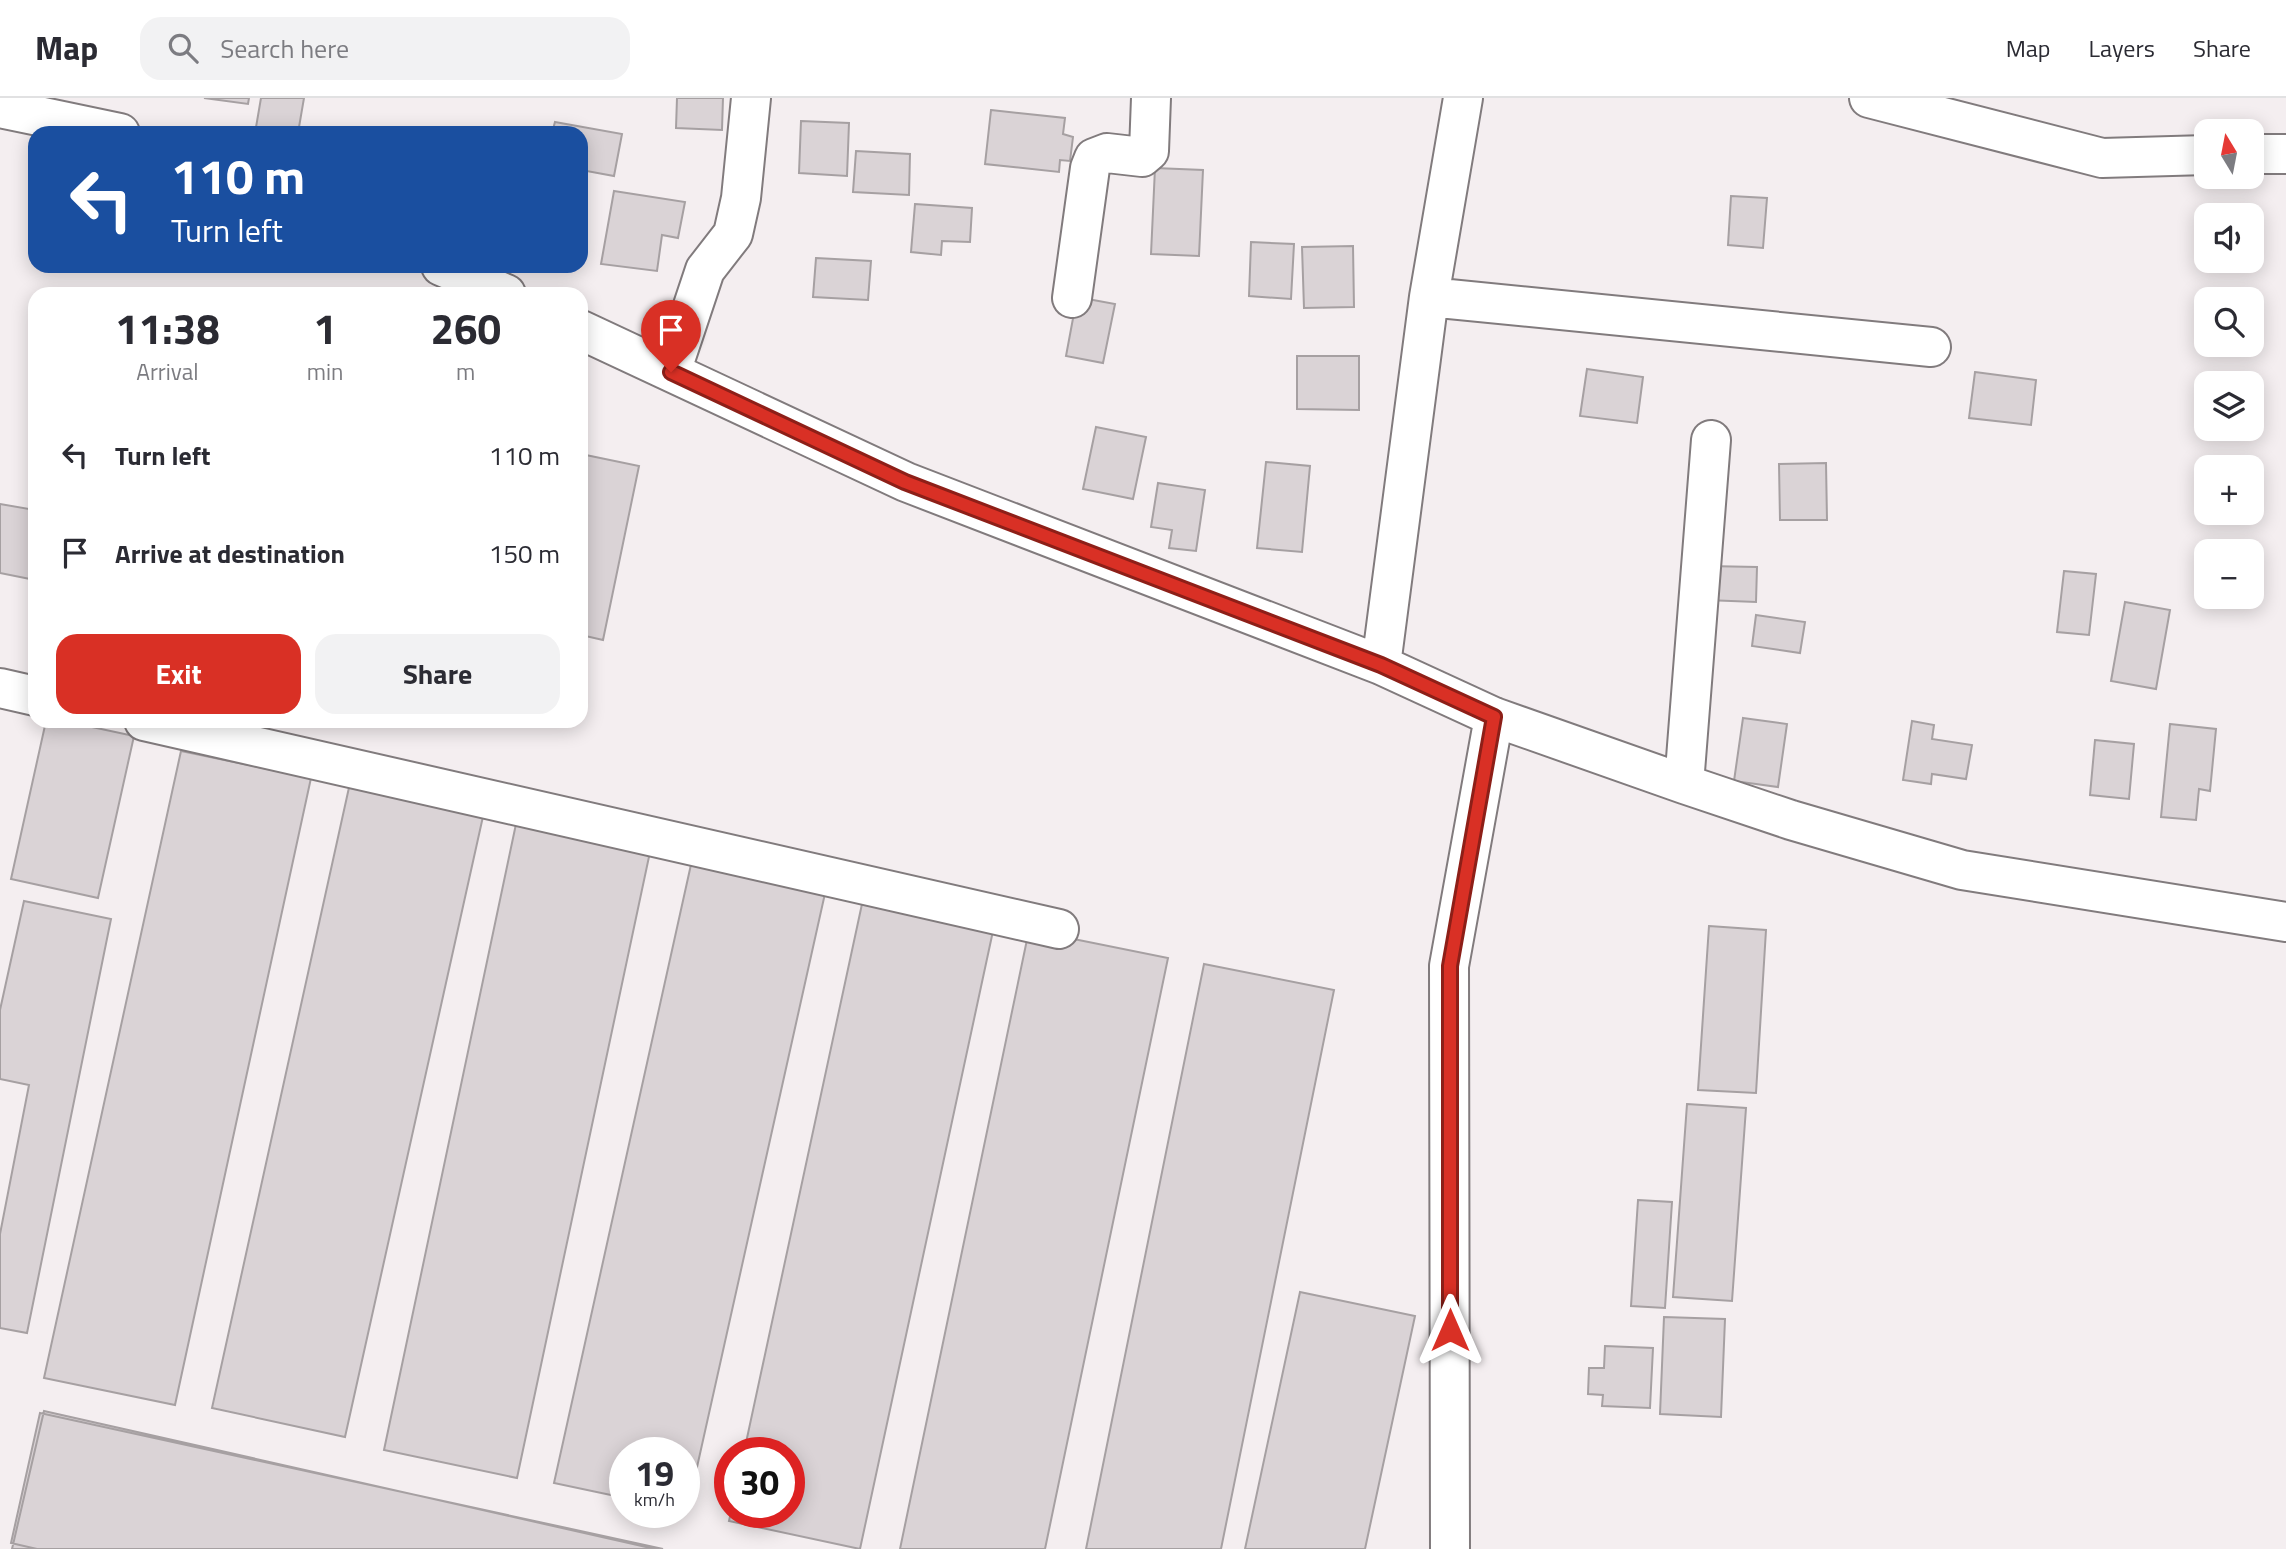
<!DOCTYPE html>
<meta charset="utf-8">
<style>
:root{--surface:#fff;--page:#f2f2f3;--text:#2b2b33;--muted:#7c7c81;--line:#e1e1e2;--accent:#d93025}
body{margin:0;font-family:"Titillium Web",sans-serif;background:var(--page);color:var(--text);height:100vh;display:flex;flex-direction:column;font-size:26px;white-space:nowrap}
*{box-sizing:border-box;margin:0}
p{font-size:23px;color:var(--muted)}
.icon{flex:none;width:38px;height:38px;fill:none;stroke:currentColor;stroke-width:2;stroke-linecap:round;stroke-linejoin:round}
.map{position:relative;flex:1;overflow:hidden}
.drawer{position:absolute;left:28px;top:189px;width:560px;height:441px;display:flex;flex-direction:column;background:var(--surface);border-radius:21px;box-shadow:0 4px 18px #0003}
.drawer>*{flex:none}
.banner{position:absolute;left:28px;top:28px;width:560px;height:147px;border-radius:21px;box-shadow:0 4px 18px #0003;background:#1a4fa0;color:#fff;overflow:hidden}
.needle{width:46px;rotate:350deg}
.fabs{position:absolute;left:2194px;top:21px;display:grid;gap:14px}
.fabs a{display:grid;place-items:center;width:70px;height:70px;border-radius:14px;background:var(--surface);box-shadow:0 4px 18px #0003;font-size:35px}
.speed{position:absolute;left:609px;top:1339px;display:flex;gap:14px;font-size:35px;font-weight:700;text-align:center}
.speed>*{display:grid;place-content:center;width:91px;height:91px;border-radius:50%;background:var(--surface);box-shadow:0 4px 18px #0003;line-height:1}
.speed small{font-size:18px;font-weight:400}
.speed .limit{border:10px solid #d22;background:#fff;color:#111}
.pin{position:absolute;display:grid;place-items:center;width:60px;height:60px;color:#fff;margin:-72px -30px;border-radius:50% 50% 50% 0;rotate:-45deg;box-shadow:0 0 7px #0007}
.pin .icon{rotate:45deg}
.me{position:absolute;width:77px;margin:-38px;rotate:0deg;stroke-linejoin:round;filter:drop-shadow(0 0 5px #0008)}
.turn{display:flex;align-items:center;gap:24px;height:147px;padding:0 28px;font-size:32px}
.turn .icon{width:91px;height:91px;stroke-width:2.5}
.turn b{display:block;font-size:49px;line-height:60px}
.eta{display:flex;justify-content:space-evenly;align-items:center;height:119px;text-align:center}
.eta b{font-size:42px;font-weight:700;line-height:49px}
.cta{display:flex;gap:14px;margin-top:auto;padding:14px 28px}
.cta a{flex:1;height:80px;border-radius:21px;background:var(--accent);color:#fff;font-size:28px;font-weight:700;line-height:80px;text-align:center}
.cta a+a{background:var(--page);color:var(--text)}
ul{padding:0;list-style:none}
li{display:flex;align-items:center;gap:21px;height:98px;padding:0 28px}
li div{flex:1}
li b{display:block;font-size:26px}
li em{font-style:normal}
header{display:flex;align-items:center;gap:42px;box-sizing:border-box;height:98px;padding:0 35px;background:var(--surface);border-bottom:2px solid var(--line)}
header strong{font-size:33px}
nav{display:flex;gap:38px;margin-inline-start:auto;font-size:24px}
.search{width:490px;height:63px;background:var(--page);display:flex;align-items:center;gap:18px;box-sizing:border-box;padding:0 24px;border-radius:21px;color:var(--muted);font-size:26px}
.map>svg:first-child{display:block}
.building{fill:#dad3d6;stroke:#a6a0a2;stroke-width:2}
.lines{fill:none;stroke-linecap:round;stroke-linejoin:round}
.minor-casing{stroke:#817b7d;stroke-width:42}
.minor{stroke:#fff;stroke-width:38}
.route-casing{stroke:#8d1f18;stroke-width:18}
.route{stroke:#d93025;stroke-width:12}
</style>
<header>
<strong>Map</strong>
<div class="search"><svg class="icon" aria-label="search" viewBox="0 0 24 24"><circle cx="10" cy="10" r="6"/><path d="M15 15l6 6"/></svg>Search here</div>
<nav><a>Map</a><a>Layers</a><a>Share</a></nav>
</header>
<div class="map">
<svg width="2286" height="1451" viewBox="0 0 2286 1451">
<rect width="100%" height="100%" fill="#f4eef0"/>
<path class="building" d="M 204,0 L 249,0 L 248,6 Z
M 261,0 L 304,0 L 298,35 L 255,35 Z
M 677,0 L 723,0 L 722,32 L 676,30 Z
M 991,12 L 1065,20 L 1063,36 L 1073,39 L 1070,63 L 1060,62 L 1059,74 L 985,66 Z
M 801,23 L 849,25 L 847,78 L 799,75 Z
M 555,24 L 622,36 L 614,78 L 581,72 L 581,35 L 552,35 Z
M 856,53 L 910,56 L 909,97 L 853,94 Z
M 1155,70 L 1203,72 L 1199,158 L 1151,156 Z
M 614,93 L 685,104 L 678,140 L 662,137 L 657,173 L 601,166 Z
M 1731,98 L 1767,100 L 1763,150 L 1728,147 Z
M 915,106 L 972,110 L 970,144 L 942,143 L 941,157 L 911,154 Z
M 1251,144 L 1294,146 L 1291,201 L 1249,198 Z
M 1353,148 L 1354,209 L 1304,210 L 1302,149 Z
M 816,160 L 871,163 L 868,202 L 813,199 Z
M 1077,199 L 1115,206 L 1103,265 L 1066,258 Z
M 1297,258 L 1359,258 L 1359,312 L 1297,311 Z
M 1587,271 L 1643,279 L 1637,325 L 1580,318 Z
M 1975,274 L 2036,282 L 2031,327 L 1969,320 Z
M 1096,329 L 1146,339 L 1133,401 L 1083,391 Z
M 581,356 L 639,368 L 603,542 L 581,537 Z
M 1266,364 L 1310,368 L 1302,454 L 1257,450 Z
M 1826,365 L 1827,422 L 1780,422 L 1779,366 Z
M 1158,385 L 1205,392 L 1196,453 L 1169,450 L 1172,432 L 1151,429 Z
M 0,406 L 35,412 L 35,482 L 0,475 Z
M 1707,468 L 1757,469 L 1756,504 L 1706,502 Z
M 2064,473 L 2096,476 L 2089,537 L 2057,534 Z
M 2125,504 L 2170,512 L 2156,591 L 2111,583 Z
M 1756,517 L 1805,524 L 1800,555 L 1752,548 Z
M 1743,620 L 1787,626 L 1778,689 L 1734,683 Z
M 46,623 L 64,623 L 134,638 L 98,800 L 11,781 Z
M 1912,623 L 1934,627 L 1932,641 L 1972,647 L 1966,681 L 1932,676 L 1931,686 L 1903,682 Z
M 2170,626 L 2216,631 L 2210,693 L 2199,691 L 2196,722 L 2161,719 Z
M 2095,642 L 2134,646 L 2129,701 L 2090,697 Z
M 181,653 L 311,680 L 175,1307 L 44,1280 Z
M 350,685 L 484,714 L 345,1339 L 212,1310 Z
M 516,726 L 650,754 L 517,1380 L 384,1352 Z
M 692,762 L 826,791 L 687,1414 L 684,1413 L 684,1354 L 625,1354 L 625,1400 L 554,1385 Z
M 24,803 L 111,821 L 27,1235 L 0,1230 L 0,1136 L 29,987 L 0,981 L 0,912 Z
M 862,806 L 993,833 L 860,1451 L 729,1423 L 731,1414 L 789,1414 L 789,1354 L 744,1354 Z
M 1709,828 L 1766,832 L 1756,995 L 1698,992 Z
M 1029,832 L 1168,860 L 1045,1451 L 900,1451 Z
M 1204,866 L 1334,892 L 1221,1451 L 1086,1451 Z
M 1687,1006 L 1746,1010 L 1732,1203 L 1673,1199 Z
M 1638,1102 L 1672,1104 L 1665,1210 L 1631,1208 Z
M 1300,1194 L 1415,1218 L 1365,1451 L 1245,1451 Z
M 1664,1219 L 1725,1221 L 1721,1319 L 1660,1316 Z
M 1605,1248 L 1653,1250 L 1650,1310 L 1602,1308 L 1603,1297 L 1588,1296 L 1589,1270 L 1604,1270 Z
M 44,1313 L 655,1451 L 12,1451 Z
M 40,1315 L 663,1451 L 37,1451 L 11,1445 Z"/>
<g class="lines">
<g class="minor-casing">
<path id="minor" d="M 1869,0 L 2102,60 L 2207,57
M 0,10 L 120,35
M 2252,56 L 2286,56
M 441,168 L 506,196
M 1429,199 L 1931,249
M 1072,200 L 1090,70 L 1094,60 L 1107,55 L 1142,59 L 1149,53 L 1151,0
M 581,232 L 906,384 L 1381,567 L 1494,619 L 1684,686 L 1791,722 L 1962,772 L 2286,824
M 671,274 L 705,172 L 733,136 L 741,100 L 751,0
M 1381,567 L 1429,199 L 1463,0
M 0,590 L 35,598
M 144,623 L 1059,831
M 1684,686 L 1711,342
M 1450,1451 L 1449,868 L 1494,619"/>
</g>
<use href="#minor" class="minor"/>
</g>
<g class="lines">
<g class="route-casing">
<path id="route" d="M 671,274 L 905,384 L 1381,567 L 1494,619 L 1450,868 L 1450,1232"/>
</g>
<use href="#route" class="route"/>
</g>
</svg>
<div class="fabs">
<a><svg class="needle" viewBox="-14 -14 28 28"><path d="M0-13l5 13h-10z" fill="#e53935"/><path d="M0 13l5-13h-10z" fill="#7c7c81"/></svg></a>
<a><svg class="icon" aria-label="sound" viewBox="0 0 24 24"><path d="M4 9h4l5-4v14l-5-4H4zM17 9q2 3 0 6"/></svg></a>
<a><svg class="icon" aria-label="search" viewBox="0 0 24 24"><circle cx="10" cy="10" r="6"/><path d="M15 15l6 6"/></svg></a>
<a><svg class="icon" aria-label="layers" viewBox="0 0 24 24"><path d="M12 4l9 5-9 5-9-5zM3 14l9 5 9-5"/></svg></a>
<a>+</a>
<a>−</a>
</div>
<div class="speed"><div>19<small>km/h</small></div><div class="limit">30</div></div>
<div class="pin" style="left:671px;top:274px;background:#d93025"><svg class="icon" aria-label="arrive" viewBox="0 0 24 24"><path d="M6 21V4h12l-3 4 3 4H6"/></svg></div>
<svg class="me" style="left:1450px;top:1232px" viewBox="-20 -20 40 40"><path d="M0-17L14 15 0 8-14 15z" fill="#d93025" stroke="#fff" stroke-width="4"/></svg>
<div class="banner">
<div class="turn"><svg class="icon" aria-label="left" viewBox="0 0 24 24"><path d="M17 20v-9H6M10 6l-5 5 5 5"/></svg><div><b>110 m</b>Turn left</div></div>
</div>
<section class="drawer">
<div class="eta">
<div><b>11:38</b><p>Arrival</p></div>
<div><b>1</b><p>min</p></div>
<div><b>260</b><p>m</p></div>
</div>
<ul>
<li><svg class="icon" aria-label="left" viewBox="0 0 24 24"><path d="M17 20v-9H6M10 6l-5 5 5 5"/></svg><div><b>Turn left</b></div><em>110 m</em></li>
<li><svg class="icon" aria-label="arrive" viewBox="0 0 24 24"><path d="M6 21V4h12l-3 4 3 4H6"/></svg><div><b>Arrive at destination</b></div><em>150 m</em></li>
</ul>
<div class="cta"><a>Exit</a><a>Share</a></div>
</section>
</div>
